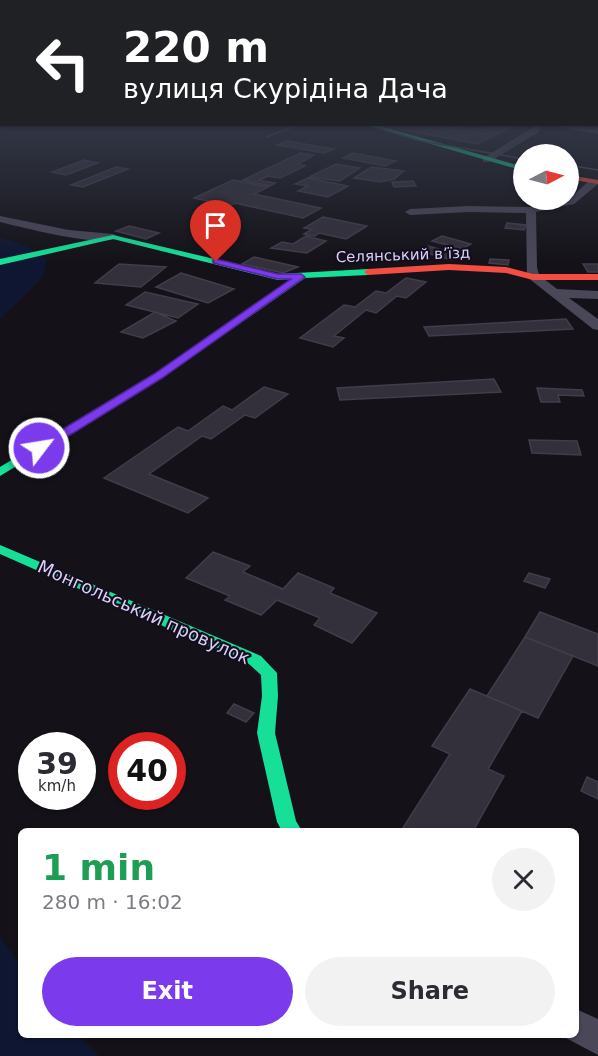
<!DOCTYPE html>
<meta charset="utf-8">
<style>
:root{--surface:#fff;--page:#f2f2f3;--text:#2b2b33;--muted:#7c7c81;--accent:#7c3aed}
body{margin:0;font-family:"DejaVu Sans",sans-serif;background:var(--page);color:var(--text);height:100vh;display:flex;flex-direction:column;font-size:22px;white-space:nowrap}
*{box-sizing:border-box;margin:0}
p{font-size:20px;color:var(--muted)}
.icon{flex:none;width:33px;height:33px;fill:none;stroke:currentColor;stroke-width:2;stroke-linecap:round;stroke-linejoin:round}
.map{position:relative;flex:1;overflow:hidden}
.side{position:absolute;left:18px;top:828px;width:561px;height:210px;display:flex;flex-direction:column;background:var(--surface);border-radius:9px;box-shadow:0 2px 4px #0004}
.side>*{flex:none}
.top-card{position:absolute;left:0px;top:0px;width:598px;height:126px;box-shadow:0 2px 4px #0004;background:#202124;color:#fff;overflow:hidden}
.needle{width:39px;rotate:84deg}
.fabs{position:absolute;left:513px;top:144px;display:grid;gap:12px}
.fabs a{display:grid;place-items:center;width:66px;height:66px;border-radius:50%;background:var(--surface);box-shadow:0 2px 4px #0004;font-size:30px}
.speed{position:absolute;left:18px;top:732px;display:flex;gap:12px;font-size:30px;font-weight:700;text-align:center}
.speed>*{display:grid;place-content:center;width:78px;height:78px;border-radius:50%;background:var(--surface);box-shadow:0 2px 4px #0004;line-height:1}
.speed small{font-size:15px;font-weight:400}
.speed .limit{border:9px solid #d22;background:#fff;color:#111}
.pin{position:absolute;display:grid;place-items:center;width:51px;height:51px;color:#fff;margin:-62px -26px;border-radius:50% 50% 50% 0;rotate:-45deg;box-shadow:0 0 6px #0007}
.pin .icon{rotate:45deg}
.me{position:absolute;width:66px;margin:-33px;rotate:59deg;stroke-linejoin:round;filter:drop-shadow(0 0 4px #0008)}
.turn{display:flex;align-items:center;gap:21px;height:126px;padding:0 24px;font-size:27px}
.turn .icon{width:78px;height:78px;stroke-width:2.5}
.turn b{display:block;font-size:42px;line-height:51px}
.round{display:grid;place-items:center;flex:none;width:63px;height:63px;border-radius:32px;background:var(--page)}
.headline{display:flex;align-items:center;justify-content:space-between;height:102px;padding:0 24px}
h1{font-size:36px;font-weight:700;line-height:45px;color:#1e9e55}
.action{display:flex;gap:12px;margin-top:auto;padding:12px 24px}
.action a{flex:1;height:69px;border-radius:36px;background:var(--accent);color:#fff;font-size:24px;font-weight:700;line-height:69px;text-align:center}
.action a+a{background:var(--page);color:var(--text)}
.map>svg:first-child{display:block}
.water{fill:#0f1632}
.building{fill:#332f3b;stroke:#423c4b;stroke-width:1.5}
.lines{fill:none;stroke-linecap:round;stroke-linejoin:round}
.street{fill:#4a4759;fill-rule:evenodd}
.fast{fill:#16e098;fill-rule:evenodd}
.jam{fill:#f24e42;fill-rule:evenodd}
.tram{stroke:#455160;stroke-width:1.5}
.route{fill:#7c3aed;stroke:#51269a;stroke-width:1.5}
.labels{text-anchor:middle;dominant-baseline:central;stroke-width:4.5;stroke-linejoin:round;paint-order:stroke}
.far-street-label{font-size:15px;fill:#dbcff9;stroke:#130e1c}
.street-label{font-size:18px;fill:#dbcff9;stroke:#130e1c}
</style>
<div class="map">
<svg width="598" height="1056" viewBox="0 0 598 1056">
<rect width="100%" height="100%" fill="#141218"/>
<path class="water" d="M 0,237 L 26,246 L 47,260 L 43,277 L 0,319 Z
M 0,937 L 21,966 L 21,1035 L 79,1035 L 99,1056 L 0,1056 Z"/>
<path class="building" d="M 387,124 L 424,124 L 447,129 L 451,132 L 459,131 L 463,135 L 495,134 L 489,129 L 480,129 L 490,124 L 518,124 L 477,144 L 383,126 Z
M 464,127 L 466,129 L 489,129 L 495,134 L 463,135 L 459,131 L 451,132 L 447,128 Z
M 287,141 L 334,149 L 324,153 L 277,145 Z
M 537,147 L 553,149 L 543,154 L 528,152 Z
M 300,153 L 314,155 L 298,164 L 305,166 L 280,178 L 268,176 L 259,180 L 275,183 L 270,186 L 243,180 Z
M 353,153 L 396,161 L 385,166 L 343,158 Z
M 84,160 L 98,163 L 66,175 L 52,172 Z
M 336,164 L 360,168 L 340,181 L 309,177 Z
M 116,167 L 128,169 L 83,187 L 71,185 Z
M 371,167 L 404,171 L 394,179 L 381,182 L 354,178 Z
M 308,178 L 348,186 L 328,197 L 298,191 L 308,186 L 295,184 Z
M 233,180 L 268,187 L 254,194 L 321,208 L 303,218 L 235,203 L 229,206 L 194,198 Z
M 413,181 L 416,186 L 394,187 L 392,182 Z
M 220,214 L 238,218 L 225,224 L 207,220 Z
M 323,217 L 367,226 L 346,239 L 319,233 L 315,236 L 304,234 L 312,229 L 304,228 Z
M 507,223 L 526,225 L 524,230 L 505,228 Z
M 129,226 L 159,233 L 146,239 L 116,231 Z
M 306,236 L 326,241 L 307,253 L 271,248 L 282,242 L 293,244 Z
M 442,236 L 471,244 L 462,249 L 432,241 Z
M 428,246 L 460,255 L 452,260 L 419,251 Z
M 254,257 L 298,267 L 283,273 L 242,264 Z
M 490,259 L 509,260 L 508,265 L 489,263 Z
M 119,264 L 166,267 L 141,287 L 95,283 Z
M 583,264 L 598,264 L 598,272 L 588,272 Z
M 181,273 L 234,289 L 208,303 L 156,287 Z
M 406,278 L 426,282 L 406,298 L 397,296 L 376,313 L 366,310 L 334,336 L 344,338 L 333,347 L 300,338 L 344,305 L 355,307 L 376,291 L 386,293 Z
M 145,292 L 198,304 L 178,318 L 126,305 Z
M 155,312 L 176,321 L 143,338 L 121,332 Z
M 566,319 L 573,329 L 429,336 L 424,327 Z
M 494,379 L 501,392 L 340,400 L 337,388 Z
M 264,387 L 288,394 L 255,418 L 245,415 L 211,439 L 202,436 L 149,474 L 208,498 L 188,513 L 104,478 L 178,427 L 188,431 L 223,406 L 232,410 Z
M 537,388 L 582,390 L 584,396 L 558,395 L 560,402 L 541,402 Z
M 529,440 L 577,441 L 581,455 L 532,453 Z
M 213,552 L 250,566 L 243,572 L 283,589 L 298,573 L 334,588 L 330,593 L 377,613 L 352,643 L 314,625 L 320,618 L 277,600 L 261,615 L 225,600 L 230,596 L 186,578 Z
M 529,573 L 550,579 L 545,588 L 524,581 Z
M 540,612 L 598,634 L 598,666 L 525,637 Z
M 525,637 L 573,656 L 538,718 L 487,696 Z
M 470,689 L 522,711 L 488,769 L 504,776 L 473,831 L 401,831 L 450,754 L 432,746 Z
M 234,704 L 254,713 L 246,722 L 227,713 Z
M 587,777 L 598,782 L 598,799 L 581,791 Z"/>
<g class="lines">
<path class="street" d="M 443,124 L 462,124 L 443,128 Z
M 534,124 L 543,124 L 539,132 L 489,162 L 483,162 L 483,158 L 532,128 Z
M 544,124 L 570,124 L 598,128 L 598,134 Z
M 590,180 L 598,180 L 598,184 L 574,204 L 536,212 L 537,267 L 539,275 L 557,289 L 598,291 L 598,299 L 569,298 L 598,319 L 598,330 L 593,329 L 527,277 L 526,213 L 468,212 L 410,215 L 405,212 L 410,209 L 468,206 L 531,207 L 568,200 Z
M 0,216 L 69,230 L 113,234 L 119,237 C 104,249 21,227 0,222 Z
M 576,1009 L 598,1019 L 598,1055 L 564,1037 L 576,1035 Z"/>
<path class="fast" d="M 362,124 L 373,124 L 524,167 L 524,171 Z
M 113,235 L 278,274 L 368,269 L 372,272 L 368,275 L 305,278 L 162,378 L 0,476 L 0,467 L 154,374 L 293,279 L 278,280 L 113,239 L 0,265 L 0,259 Z
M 0,545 L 261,656 L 277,673 L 278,696 L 275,733 L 296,821 L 302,831 L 282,831 L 277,822 L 257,733 L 262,696 L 261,675 L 249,664 L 0,554 Z"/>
<path class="jam" d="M 568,175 L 598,180 L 598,184 L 568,179 Z
M 449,264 L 506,267 L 533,274 L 598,274 L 598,280 L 533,280 L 506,273 L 449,270 L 368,275 L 364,272 L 368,269 Z"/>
<path class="tram" d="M 363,124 L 421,141 L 524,159
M 267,137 L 300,124
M 568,165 L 598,170"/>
</g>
<linearGradient id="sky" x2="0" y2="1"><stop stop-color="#0b0a0d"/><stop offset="0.44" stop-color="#343948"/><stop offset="1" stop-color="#343948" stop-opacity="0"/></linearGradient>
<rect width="598" height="262" fill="url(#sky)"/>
<path class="route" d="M 216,259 L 278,274 L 301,274 L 305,277 L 162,378 L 44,451 L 35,451 L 35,446 L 154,374 L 291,279 L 278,279 L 213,263 L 213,260 Z"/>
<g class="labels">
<g class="far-street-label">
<text transform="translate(403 255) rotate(-2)">Селянський вʼїзд</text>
</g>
<g class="street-label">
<text transform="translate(144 612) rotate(24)">Монгольський провулок</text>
</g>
</g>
</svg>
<div class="fabs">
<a><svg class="needle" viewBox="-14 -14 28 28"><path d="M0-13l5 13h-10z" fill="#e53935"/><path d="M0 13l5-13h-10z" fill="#7c7c81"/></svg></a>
</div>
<div class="speed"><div>39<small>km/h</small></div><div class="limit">40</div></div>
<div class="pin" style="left:216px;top:262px;background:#d93025"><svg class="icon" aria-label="arrive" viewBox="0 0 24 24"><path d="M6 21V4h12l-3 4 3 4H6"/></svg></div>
<svg class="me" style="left:39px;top:448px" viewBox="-20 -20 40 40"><circle r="17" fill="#7c3aed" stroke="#fff" stroke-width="3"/><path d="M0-11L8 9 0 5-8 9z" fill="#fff"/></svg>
<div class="top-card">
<div class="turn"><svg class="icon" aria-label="left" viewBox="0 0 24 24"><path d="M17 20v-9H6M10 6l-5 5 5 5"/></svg><div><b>220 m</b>вулиця Скурідіна Дача</div></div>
</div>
<section class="side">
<div class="headline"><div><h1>1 min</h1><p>280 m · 16:02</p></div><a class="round"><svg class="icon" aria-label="close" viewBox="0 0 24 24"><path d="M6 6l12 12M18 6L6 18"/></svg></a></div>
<div class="action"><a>Exit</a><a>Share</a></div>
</section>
</div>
